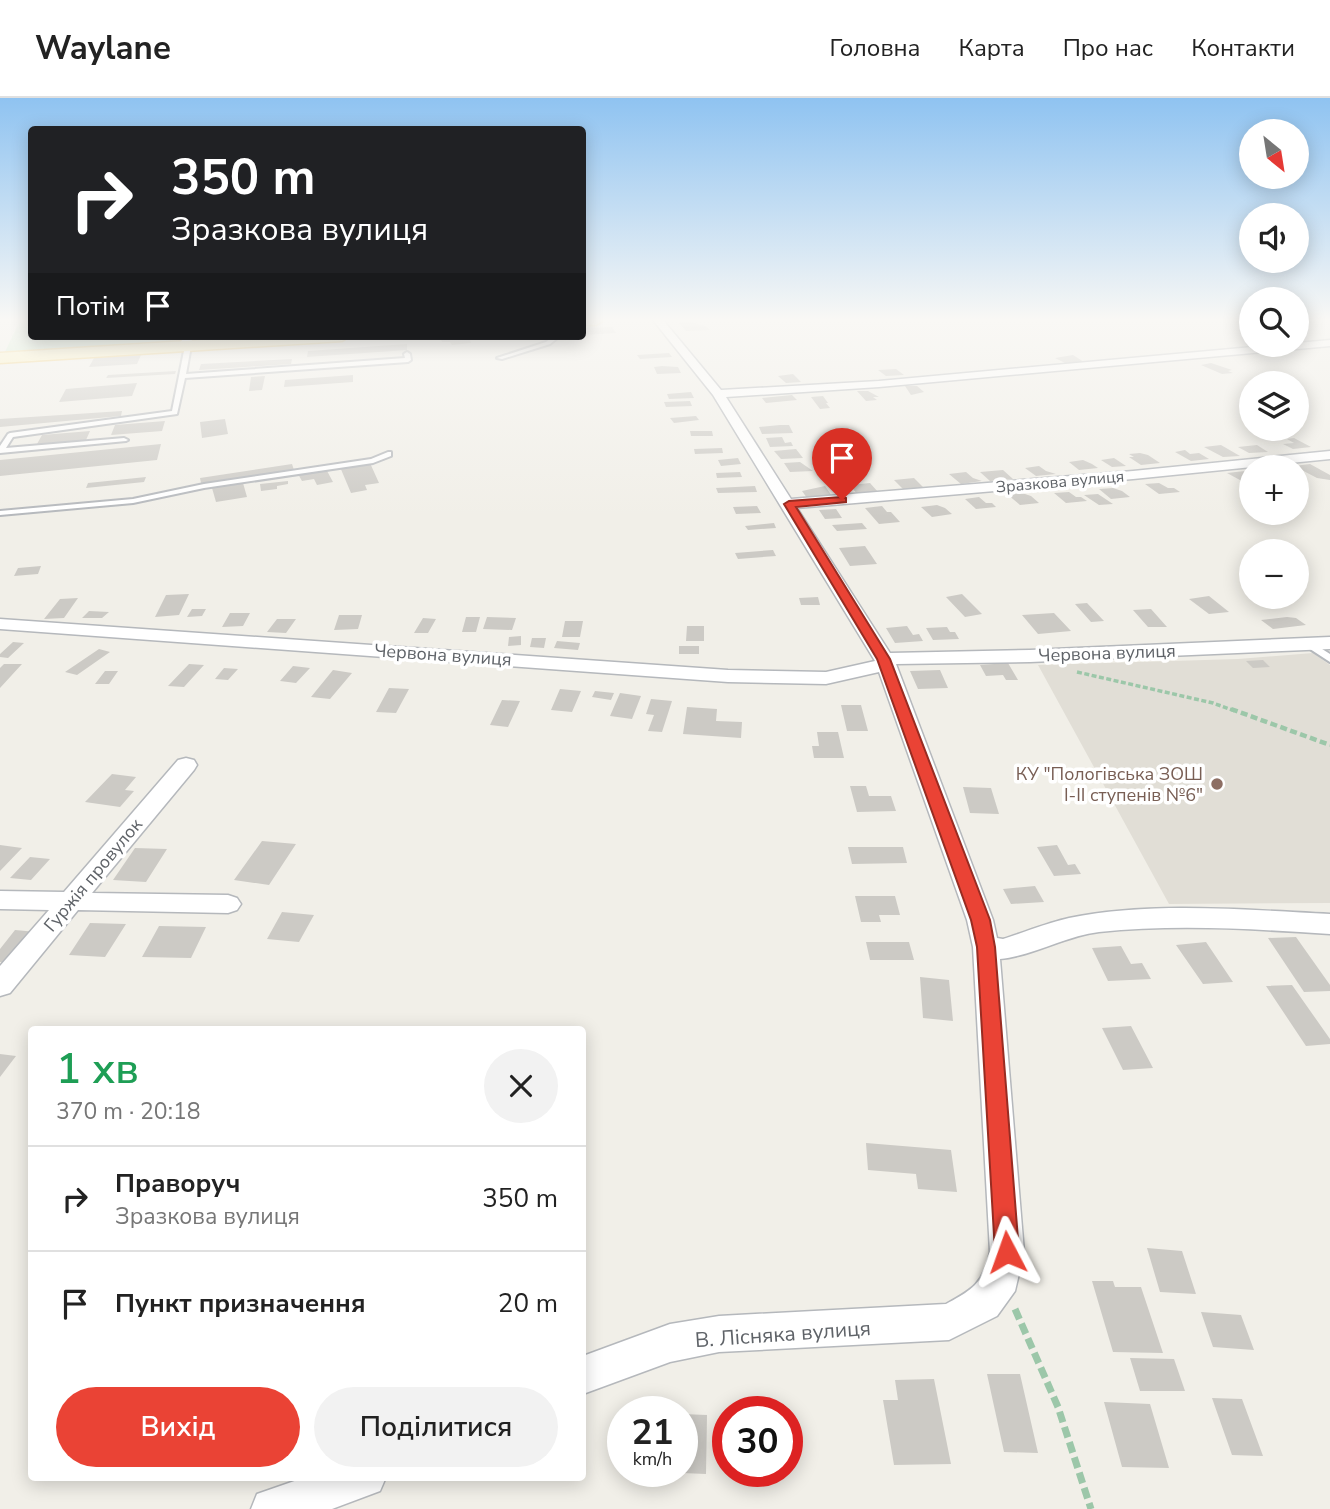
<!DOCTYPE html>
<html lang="uk">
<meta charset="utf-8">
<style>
:root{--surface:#fff;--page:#f2f2f2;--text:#222;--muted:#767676;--line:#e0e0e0;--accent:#ea4335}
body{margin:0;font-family:"Nunito Sans",sans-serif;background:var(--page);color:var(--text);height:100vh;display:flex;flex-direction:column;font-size:26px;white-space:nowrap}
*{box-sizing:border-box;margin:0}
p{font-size:23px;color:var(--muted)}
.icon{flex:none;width:38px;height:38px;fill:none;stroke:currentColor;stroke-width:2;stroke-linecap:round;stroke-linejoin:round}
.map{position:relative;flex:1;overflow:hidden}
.panel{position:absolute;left:28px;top:928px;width:558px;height:455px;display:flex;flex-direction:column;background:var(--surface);border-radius:7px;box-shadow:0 4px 18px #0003}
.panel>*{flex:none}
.top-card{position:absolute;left:28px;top:28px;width:558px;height:214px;border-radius:7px;box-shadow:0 4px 18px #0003;background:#202124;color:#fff;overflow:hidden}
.needle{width:46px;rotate:150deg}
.fabs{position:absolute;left:1239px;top:21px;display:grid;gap:14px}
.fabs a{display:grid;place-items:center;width:70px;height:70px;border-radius:50%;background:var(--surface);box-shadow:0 4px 18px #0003;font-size:35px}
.speed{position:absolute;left:607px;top:1298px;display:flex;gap:14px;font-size:35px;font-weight:700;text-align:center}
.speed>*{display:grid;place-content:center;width:91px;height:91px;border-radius:50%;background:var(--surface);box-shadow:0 4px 18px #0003;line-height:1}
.speed small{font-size:18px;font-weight:400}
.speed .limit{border:10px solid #d22;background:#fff;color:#111}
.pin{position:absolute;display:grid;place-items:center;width:60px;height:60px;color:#fff;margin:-72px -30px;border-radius:50% 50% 50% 0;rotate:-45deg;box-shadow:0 0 7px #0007}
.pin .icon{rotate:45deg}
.me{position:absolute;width:77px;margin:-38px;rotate:356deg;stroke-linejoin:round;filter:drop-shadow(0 0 5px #0008)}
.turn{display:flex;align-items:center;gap:24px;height:147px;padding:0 28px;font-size:32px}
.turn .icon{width:91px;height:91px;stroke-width:2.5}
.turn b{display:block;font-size:49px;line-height:60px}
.then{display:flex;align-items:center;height:66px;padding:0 28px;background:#0003;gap:14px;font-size:26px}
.round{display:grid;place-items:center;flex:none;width:74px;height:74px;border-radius:37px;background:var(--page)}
.head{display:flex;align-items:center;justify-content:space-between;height:119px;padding:0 28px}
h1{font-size:42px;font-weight:600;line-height:52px;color:#1e9e55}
.cta{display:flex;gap:14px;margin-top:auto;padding:14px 28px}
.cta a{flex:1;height:80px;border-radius:42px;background:var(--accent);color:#fff;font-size:28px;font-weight:600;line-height:80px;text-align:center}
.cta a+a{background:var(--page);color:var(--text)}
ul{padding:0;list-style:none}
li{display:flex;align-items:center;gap:21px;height:105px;padding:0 28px;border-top:2px solid var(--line)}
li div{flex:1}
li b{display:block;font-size:26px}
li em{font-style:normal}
header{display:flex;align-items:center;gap:42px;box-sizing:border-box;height:98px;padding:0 35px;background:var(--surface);border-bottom:2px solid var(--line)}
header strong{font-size:33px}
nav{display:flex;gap:38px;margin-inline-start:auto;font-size:24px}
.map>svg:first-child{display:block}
.education{fill:#e1ded6}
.green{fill:#c5e8c5}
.building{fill:#cccac5}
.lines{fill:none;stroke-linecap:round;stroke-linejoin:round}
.service-casing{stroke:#b5b8bc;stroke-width:4}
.minor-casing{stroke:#b5b8bc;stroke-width:3}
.primary-casing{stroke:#f2c960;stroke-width:3}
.path-far2{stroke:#9cc7a9;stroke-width:3.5;stroke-dasharray:5 2.5;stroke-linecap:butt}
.path-far1{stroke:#9cc7a9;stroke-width:4.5;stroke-dasharray:7 3.5;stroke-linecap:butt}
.path{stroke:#9cc7a9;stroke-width:7;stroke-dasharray:11 5;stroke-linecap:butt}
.service{fill:#fff;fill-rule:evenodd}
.minor{fill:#fff;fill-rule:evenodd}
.primary{fill:#fff2af;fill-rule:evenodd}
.route{fill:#ea4335;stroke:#982c22;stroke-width:2}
.education-dot{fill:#8d6e63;stroke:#fff;stroke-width:2.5}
.labels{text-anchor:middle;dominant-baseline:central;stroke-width:7;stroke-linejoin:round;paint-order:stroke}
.far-street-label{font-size:16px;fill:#5f6368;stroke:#fff}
.street-label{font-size:18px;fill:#5f6368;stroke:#fff}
.education-label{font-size:18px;fill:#785e54;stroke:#fff;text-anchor:end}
.near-street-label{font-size:21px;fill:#5f6368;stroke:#fff}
</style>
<header>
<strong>Waylane</strong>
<nav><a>Головна</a><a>Карта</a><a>Про нас</a><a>Контакти</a></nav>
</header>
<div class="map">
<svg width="1330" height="1411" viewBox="0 0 1330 1411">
<rect width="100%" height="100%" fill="#f1efe8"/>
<path class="education" d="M 1313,555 L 1330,567 L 1330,805 L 1169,806 L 1038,567 L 1238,561 Z"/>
<path class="green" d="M 20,222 L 31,222 L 32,238 L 182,238 L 180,244 L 4,256 Z"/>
<path class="building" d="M 692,224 L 707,229 L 710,232 L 686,233 L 679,225 Z
M 612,229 L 616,235 L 583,237 L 583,230 Z
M 473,238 L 477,238 L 478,242 L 470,242 L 471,245 L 452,247 L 450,244 L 442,244 L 440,240 Z
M 407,246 L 407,252 L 307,259 L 308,253 Z
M 669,255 L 672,259 L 640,261 L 637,257 Z
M 141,257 L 137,266 L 89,269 L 94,260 Z
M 1073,257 L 1084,264 L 1065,265 L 1055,260 Z
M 292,261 L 291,266 L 199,272 L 201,266 Z
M 1211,265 L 1232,272 L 1228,273 L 1233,275 L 1222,276 L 1201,267 Z
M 662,268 L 678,269 L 681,275 L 657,276 L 654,269 Z
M 896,271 L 904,277 L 886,278 L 878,272 Z
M 176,273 L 175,276 L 106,280 L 108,277 Z
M 793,276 L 801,284 L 786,285 L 778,278 Z
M 353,277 L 353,284 L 284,289 L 285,282 Z
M 265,278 L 262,292 L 249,293 L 251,279 Z
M 137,285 L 132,298 L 59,304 L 66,291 Z
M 905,288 L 917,288 L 924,294 L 911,297 Z
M 857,293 L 868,293 L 879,299 L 873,299 L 877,302 L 866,303 Z
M 691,294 L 694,300 L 669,301 L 667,296 Z
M 792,297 L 797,302 L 766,305 L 762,300 Z
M 823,298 L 828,305 L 826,305 L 830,310 L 820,311 L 811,299 Z
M 690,303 L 692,308 L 666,309 L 664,304 Z
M 122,313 L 121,318 L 0,329 L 0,321 Z
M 696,318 L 699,322 L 674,325 L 670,320 Z
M 225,321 L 228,336 L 202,340 L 200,324 Z
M 165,323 L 162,333 L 111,337 L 115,327 Z
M 780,327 L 789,327 L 793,335 L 762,336 L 759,329 Z
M 90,333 L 86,342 L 37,346 L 42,337 Z
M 690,333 L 712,333 L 713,338 L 691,338 Z
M 782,339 L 785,345 L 791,344 L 793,348 L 770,349 L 766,340 Z
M 1294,340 L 1311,349 L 1293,351 L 1283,346 L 1294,345 L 1287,341 Z
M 161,346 L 157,362 L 0,378 L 0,362 Z
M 1221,347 L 1240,358 L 1223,359 L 1204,349 Z
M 1257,347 L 1268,354 L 1249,355 L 1238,349 Z
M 722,350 L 723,355 L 695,356 L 694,351 Z
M 796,351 L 803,360 L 781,361 L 774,353 Z
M 1185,352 L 1190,356 L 1199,355 L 1209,361 L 1191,363 L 1175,354 Z
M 1140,355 L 1148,357 L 1160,365 L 1141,367 L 1129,359 L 1134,359 L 1129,356 Z
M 738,360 L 741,366 L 721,368 L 718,362 Z
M 1114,360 L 1126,368 L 1112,369 L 1101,362 Z
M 1083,362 L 1092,366 L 1098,370 L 1079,372 L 1069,364 Z
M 800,364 L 813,373 L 790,374 L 784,365 Z
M 370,365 L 379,385 L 365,387 L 367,392 L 351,395 L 340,369 Z
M 292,366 L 294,372 L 201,385 L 200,380 Z
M 1310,366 L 1330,377 L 1330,382 L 1317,380 L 1294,368 Z
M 1039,368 L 1046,373 L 1056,376 L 1036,378 L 1025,370 Z
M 326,371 L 333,384 L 317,387 L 314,381 L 302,383 L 298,376 Z
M 1003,372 L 1013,381 L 990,383 L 980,374 Z
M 1245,373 L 1251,377 L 1251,388 L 1227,375 Z
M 740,374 L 742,379 L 717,380 L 716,375 Z
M 966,374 L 973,380 L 982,383 L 961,386 L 949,376 Z
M 146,379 L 144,384 L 86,390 L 88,385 Z
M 914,380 L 924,390 L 904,392 L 894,382 Z
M 288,383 L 288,386 L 277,388 L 277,391 L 261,393 L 260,386 Z
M 243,385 L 247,399 L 216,404 L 212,390 Z
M 870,385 L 878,394 L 857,396 L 850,387 Z
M 1159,385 L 1168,390 L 1174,390 L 1180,394 L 1159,396 L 1145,386 Z
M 755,388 L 757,394 L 718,395 L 716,390 Z
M 825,388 L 832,398 L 807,400 L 802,393 Z
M 1113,390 L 1122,393 L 1130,399 L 1111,401 L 1099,391 Z
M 1069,394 L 1076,399 L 1081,399 L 1087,403 L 1066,405 L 1054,395 Z
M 1022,395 L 1031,398 L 1039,405 L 1020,407 L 1007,396 Z
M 1098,396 L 1113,406 L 1099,407 L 1084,397 Z
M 979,399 L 986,405 L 992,405 L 996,409 L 976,411 L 965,401 Z
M 937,407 L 945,410 L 952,416 L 932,419 L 921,409 Z
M 757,408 L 761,415 L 736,416 L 733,409 Z
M 882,408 L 887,414 L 891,414 L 900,424 L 879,426 L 865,410 Z
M 836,411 L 842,420 L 825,421 L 819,412 Z
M 774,425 L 776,430 L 748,432 L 745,428 Z
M 862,425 L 867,431 L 837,433 L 832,427 Z
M 865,448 L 877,466 L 850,468 L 839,450 Z
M 773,452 L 776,458 L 738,461 L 735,455 Z
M 41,468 L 38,476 L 14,478 L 18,470 Z
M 189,496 L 179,517 L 155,519 L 166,497 Z
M 962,496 L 982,516 L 965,519 L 946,499 Z
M 1209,498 L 1229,514 L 1209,516 L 1189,501 Z
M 818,499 L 820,507 L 801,507 L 799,500 Z
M 78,500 L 64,520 L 44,521 L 60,501 Z
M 1087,505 L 1104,523 L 1091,524 L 1075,506 Z
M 192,511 L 206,511 L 202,518 L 187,519 Z
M 1151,511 L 1167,529 L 1148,529 L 1133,512 Z
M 89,513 L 109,514 L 102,520 L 82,520 Z
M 230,515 L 250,515 L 243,528 L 222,529 Z
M 1054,515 L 1071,533 L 1038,536 L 1022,517 Z
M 339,517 L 362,517 L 358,531 L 334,532 Z
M 466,519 L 480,519 L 476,534 L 462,534 Z
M 487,519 L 516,520 L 512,532 L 483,531 Z
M 1287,519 L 1296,520 L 1306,527 L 1273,531 L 1261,522 Z
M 423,520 L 436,521 L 428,535 L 414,535 Z
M 277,521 L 296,521 L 286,535 L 267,534 Z
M 565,523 L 583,523 L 580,539 L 562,539 Z
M 687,528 L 704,528 L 704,543 L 686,543 Z
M 907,528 L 913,537 L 919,536 L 923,543 L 895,545 L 886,530 Z
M 947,529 L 950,534 L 955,534 L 959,541 L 933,542 L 926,530 Z
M 521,538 L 521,547 L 508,548 L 509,539 Z
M 532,540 L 546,540 L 544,550 L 530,549 Z
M 557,543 L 580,545 L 578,552 L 554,550 Z
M 13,544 L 24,545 L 8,560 L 0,559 L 0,556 Z
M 679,548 L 699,548 L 699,556 L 679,556 Z
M 99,551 L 110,554 L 77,577 L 65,574 Z
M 1263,562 L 1270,569 L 1253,570 L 1246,563 Z
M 1008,565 L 1018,582 L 1006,582 L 1003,577 L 986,578 L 980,567 Z
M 4,566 L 22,566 L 0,590 L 0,570 Z
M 189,566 L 204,567 L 184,589 L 168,588 Z
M 293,568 L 310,570 L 296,585 L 280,583 Z
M 224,570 L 238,571 L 228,582 L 215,581 Z
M 333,572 L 352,575 L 330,601 L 311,599 Z
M 940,572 L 948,590 L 918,591 L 910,573 Z
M 105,573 L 118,573 L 109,586 L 95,586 Z
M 389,590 L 409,591 L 396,615 L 376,614 Z
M 560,591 L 581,593 L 572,614 L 551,612 Z
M 595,593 L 614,595 L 611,602 L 592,599 Z
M 620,595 L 641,598 L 632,621 L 610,618 Z
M 651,601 L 672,603 L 662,634 L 648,633 L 654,617 L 646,616 Z
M 502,602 L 520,603 L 508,629 L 490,627 Z
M 841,607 L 861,607 L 868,633 L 847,633 Z
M 687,609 L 717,611 L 716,623 L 742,624 L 741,640 L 683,636 Z
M 817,634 L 838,634 L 844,660 L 814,660 L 812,648 L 819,648 Z
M 112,676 L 136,679 L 125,692 L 134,693 L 120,709 L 85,704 Z
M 850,688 L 866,688 L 869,698 L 891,698 L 896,713 L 857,714 Z
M 963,689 L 991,690 L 999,716 L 970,715 Z
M 262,743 L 296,746 L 269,787 L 234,782 Z
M 0,747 L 22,750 L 0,773 Z
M 1057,747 L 1068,767 L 1075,766 L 1081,776 L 1054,778 L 1037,749 Z
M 848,749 L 903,749 L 907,765 L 852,766 Z
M 135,750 L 167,751 L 146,784 L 113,782 Z
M 30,759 L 50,761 L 31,782 L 10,780 Z
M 1035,788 L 1044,804 L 1011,806 L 1003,791 Z
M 855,798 L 895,798 L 900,817 L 879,817 L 881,824 L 861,824 Z
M 282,814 L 314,817 L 299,844 L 267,841 Z
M 90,825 L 126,826 L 105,859 L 69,857 Z
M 159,828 L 206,829 L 191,860 L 142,859 Z
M 15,832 L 37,834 L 13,865 L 0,864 L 0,851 Z
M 1296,839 L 1330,887 L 1330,893 L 1304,894 L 1268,840 Z
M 866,844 L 909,844 L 914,862 L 870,862 Z
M 1206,844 L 1233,884 L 1203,886 L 1176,847 Z
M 1121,848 L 1131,866 L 1142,865 L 1151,881 L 1108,883 L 1092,850 Z
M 920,879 L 949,882 L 953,923 L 923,920 Z
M 1292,887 L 1330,941 L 1330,946 L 1306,948 L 1266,888 Z
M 1131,928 L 1153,970 L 1123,972 L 1102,930 Z
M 0,956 L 16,958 L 0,979 Z
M 866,1045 L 951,1052 L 957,1094 L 918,1091 L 916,1076 L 868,1072 Z
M 1147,1150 L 1182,1153 L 1196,1196 L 1160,1194 Z
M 1092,1183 L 1113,1183 L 1115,1189 L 1141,1189 L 1163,1255 L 1113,1254 Z
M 1201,1214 L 1241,1217 L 1254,1252 L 1213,1249 Z
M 1130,1260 L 1174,1261 L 1185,1293 L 1140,1293 Z
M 987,1276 L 1020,1276 L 1038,1355 L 1004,1354 Z
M 934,1281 L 951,1366 L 894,1367 L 883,1302 L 898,1302 L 895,1282 Z
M 1212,1300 L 1242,1301 L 1263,1358 L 1232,1357 Z
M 1104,1304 L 1150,1306 L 1169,1370 L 1122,1369 Z
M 682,1316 L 707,1317 L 706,1376 L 682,1375 Z"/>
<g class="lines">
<g class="service-casing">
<path id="service" d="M 553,238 L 560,238 L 550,246 L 502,261 L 497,260 L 546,244 Z
M 188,246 L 191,248 L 186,276 L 405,260 L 404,256 L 407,254 L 410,256 L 411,262 L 408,264 L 185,280 L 177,316 L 13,339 L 6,350 L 124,340 L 128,342 L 126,343 L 0,355 L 0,348 L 8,336 L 10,335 L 172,313 L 185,248 Z
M 388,354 L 391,354 L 391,358 L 373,365 L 204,390 L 133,405 L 0,417 L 0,413 L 133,401 L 204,386 L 371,361 Z
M 1311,544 L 1330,556 L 1330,564 L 1307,549 L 1306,547 Z"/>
</g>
<g class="minor-casing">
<path id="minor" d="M 653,222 L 663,222 L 721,292 L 879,283 L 1330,242 L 1330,248 L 879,289 L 726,299 L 791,401 L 1133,373 L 1330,353 L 1330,361 L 1133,381 L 797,410 L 890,555 L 1030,552 L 1330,539 L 1330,551 L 1030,564 L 896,566 L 993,822 L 997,840 L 1003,841 C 1025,834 1047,825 1069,820 C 1150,803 1248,812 1330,816 L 1330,836 C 1253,831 1176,826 1099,834 C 1065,838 1033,858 1000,861 L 1024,1154 L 1015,1193 L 997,1218 L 949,1242 L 719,1254 L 670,1264 L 583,1296 L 583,1258 L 670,1226 L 719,1218 L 946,1206 C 972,1192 984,1185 990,1154 L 973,849 L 967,822 L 879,574 L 826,586 L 728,584 L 0,531 L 0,521 L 728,572 L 826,574 L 875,563 L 713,297 Z
M 184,238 L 194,238 L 188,250 L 184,251 L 179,248 Z
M 186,660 L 194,662 L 197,667 L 194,672 L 92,795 L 228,797 L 237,800 L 241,806 L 237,812 L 228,815 L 78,812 L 10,895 L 0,898 L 0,868 L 49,812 L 0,811 L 0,793 L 64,794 L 178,662 Z
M 306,1379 L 386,1379 L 380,1393 L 332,1411 L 251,1411 L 257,1396 Z"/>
</g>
<g class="primary-casing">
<path id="primary" d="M 583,222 L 604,222 L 596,227 L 583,227 Z
M 263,238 L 350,238 L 342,243 L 0,265 L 0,255 Z"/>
</g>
<path class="path-far2" d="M 1077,574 L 1213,605 L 1235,613"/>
<path class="path-far1" d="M 1231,611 L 1330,647"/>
<path class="path" d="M 1015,1211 L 1058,1309 L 1091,1411"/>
<use href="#service" class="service"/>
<use href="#minor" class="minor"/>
<use href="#primary" class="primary"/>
</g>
<linearGradient id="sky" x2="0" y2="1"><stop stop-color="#8fc3f1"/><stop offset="0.53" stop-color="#f9f8f5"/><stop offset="1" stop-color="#f9f8f5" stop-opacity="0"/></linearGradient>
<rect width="1330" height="419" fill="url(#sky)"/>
<path class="route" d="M 842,399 L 846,400 L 846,404 L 796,409 L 890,561 L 990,822 L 995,849 L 1019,1154 L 1016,1162 L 1007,1165 L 998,1162 L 995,1154 L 977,849 L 971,822 L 877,561 L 784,406 L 789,403 Z"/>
<circle class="education-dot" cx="1217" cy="686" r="7"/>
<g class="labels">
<g class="far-street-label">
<text transform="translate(1060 384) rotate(-5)">Зразкова вулиця</text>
</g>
<g class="street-label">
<text transform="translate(1107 555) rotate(-2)">Червона вулиця</text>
<text transform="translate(443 557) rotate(4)">Червона вулиця</text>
<text transform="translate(93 777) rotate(-50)">Гуржія провулок</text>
</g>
<g class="education-label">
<text x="1203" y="676">КУ "Пологівська ЗОШ<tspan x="1203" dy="21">І-ІІ ступенів №6"</tspan></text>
</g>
<g class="near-street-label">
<text transform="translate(783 1236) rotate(-4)">В. Лісняка вулиця</text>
</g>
</g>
</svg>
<div class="fabs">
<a><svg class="needle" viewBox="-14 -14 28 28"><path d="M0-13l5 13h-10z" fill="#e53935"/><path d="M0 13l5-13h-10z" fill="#767676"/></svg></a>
<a><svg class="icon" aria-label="sound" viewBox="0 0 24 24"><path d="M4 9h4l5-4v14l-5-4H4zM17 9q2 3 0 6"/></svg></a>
<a><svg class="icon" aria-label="search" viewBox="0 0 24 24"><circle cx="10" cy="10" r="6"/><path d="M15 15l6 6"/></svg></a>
<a><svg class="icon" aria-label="layers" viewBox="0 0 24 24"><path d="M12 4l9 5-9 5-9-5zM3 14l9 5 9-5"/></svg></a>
<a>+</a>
<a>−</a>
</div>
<div class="speed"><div>21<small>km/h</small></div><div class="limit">30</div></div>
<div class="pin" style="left:842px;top:402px;background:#d93025"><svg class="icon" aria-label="arrive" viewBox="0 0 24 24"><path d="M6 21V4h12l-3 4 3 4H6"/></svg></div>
<svg class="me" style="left:1007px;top:1154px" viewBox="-20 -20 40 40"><path d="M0-17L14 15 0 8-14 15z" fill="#ea4335" stroke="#fff" stroke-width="4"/></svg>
<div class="top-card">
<div class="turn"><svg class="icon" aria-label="right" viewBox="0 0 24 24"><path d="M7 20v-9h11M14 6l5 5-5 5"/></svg><div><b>350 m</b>Зразкова вулиця</div></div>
<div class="then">Потім<svg class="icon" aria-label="arrive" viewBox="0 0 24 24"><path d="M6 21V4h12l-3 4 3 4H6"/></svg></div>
</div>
<section class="panel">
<div class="head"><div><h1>1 хв</h1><p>370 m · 20:18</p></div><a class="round"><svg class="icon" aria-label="close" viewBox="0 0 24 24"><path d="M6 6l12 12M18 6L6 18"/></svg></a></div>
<ul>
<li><svg class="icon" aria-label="right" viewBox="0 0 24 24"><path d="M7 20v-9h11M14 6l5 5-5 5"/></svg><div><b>Праворуч</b><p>Зразкова вулиця</p></div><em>350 m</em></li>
<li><svg class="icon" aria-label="arrive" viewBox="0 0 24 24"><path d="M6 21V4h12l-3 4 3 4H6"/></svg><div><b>Пункт призначення</b></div><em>20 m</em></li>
</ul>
<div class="cta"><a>Вихід</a><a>Поділитися</a></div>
</section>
</div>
